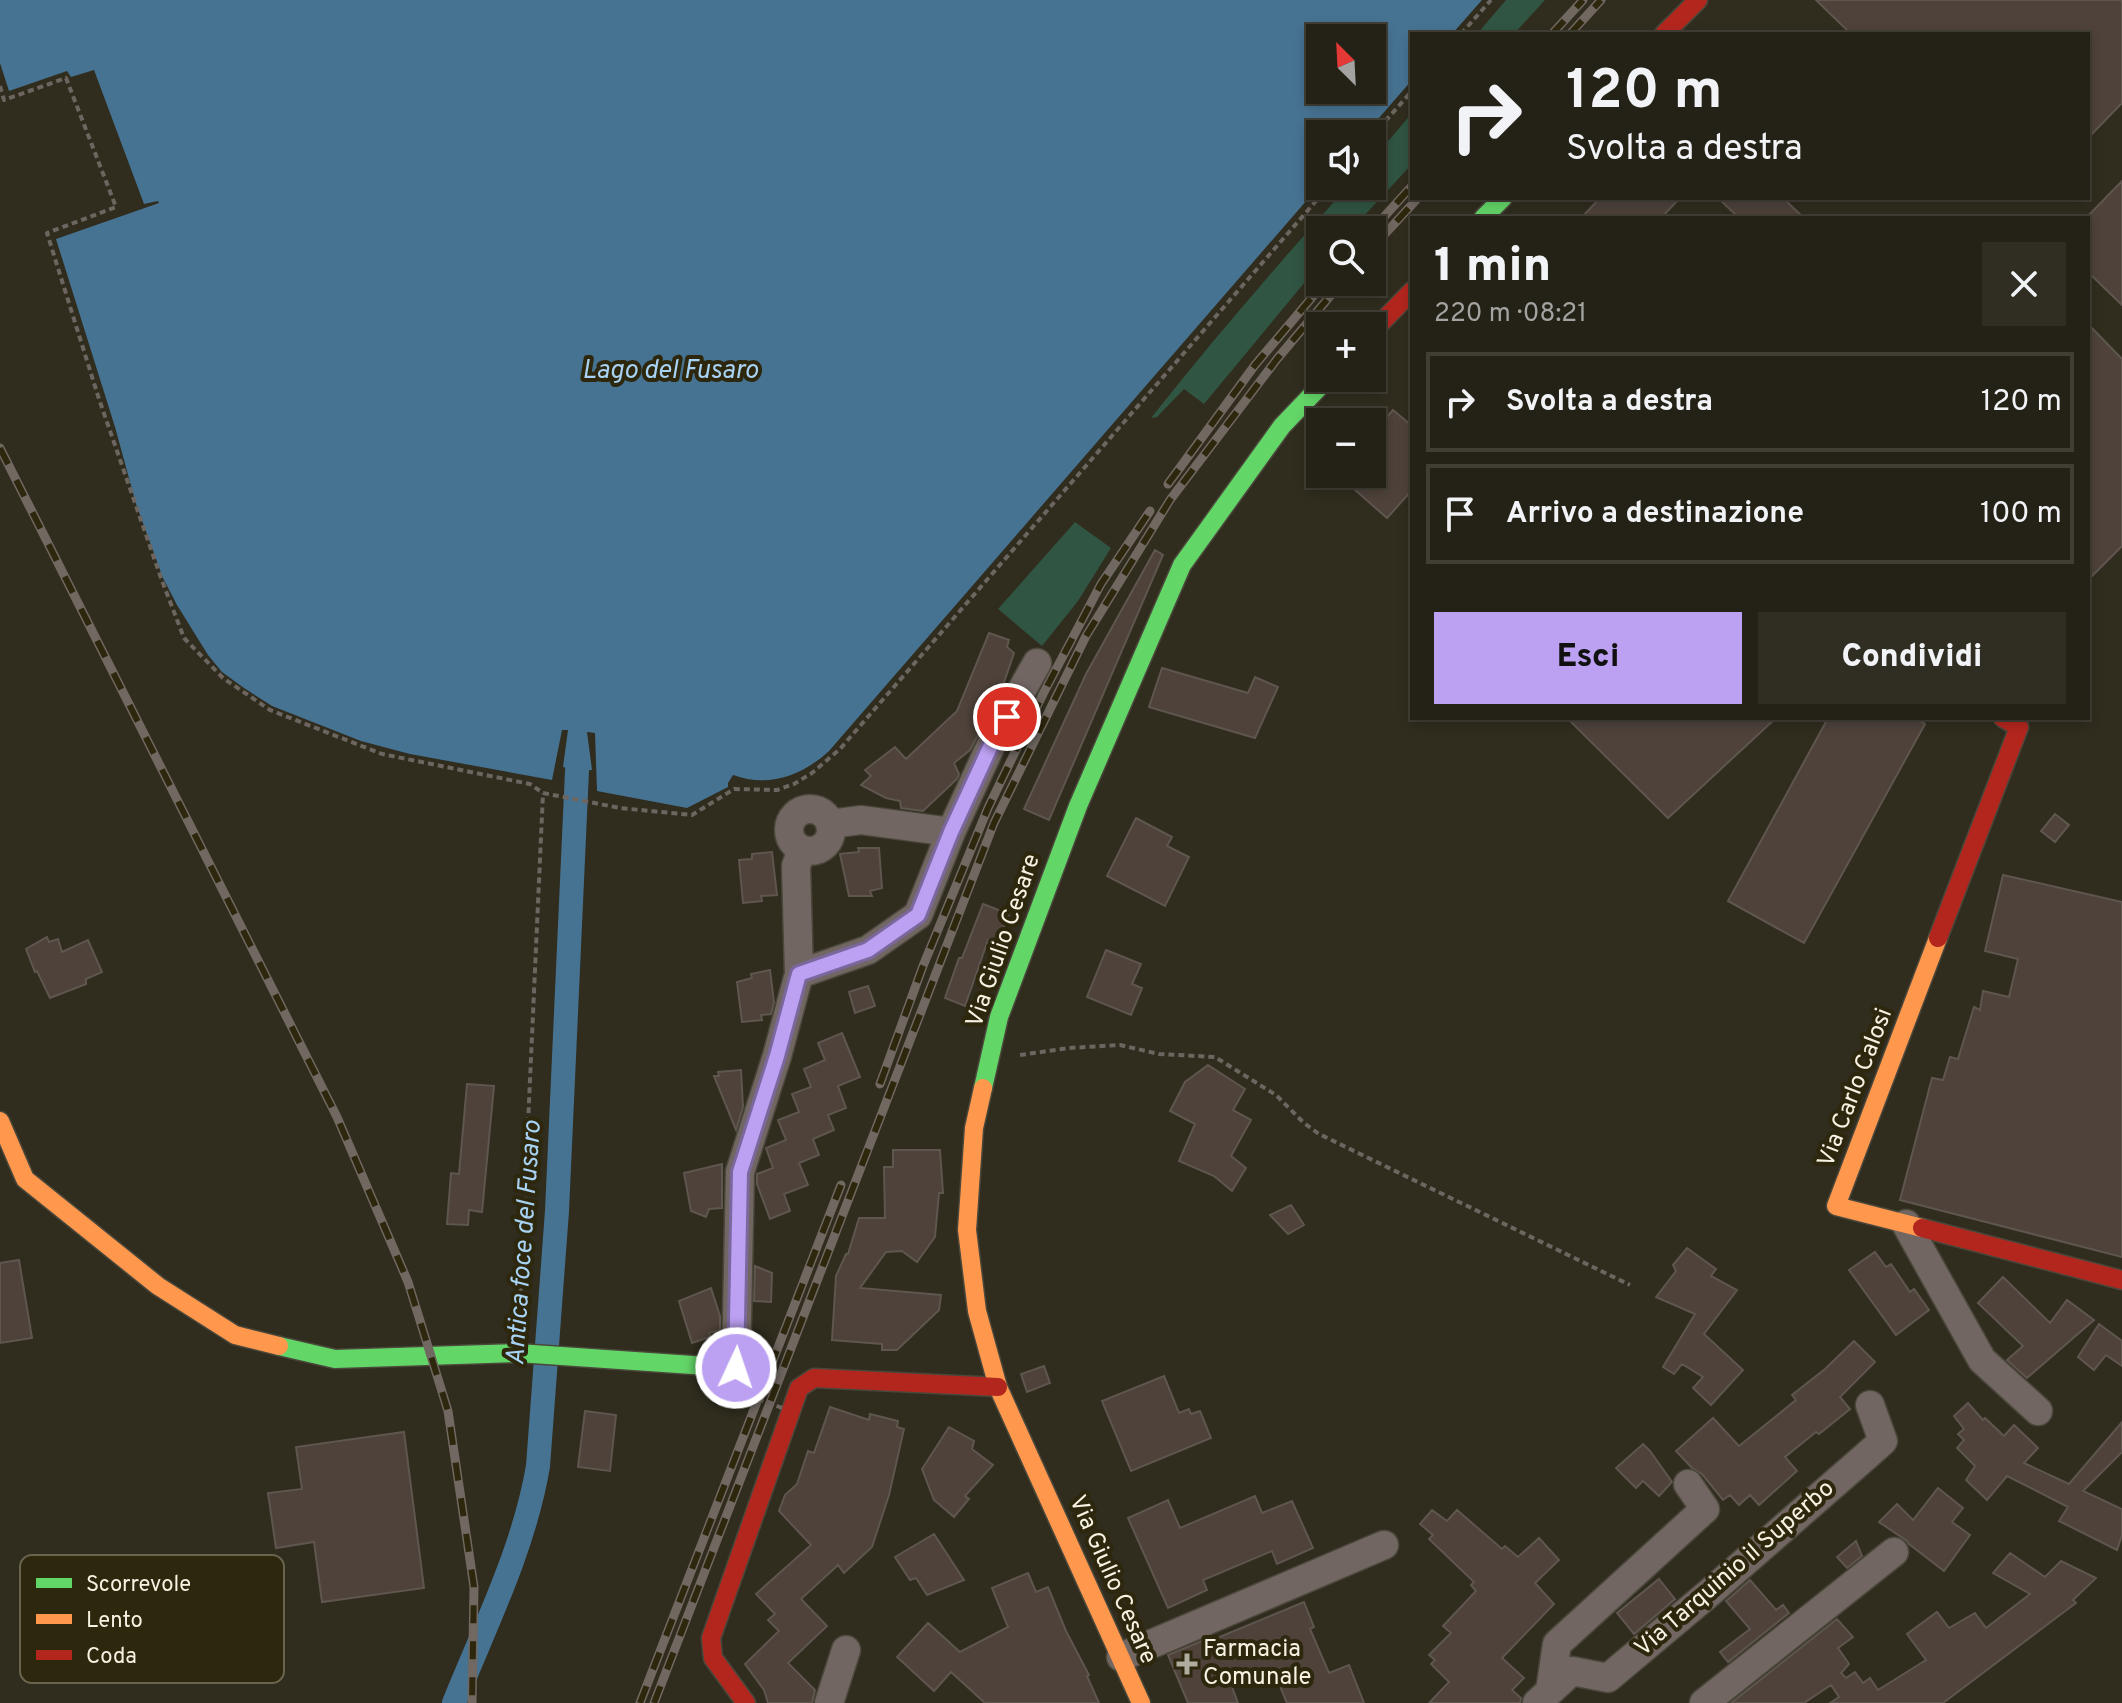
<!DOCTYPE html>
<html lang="it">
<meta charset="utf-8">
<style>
:root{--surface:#242116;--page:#302e23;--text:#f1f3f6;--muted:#a3a3a1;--line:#413e35;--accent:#bca0f2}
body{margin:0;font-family:Overpass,sans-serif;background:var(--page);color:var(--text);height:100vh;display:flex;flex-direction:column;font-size:30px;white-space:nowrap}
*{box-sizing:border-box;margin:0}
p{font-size:26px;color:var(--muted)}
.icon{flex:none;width:44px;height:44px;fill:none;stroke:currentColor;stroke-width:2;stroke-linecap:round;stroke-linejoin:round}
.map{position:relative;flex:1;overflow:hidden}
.side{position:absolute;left:1410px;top:216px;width:680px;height:504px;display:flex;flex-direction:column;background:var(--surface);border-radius:0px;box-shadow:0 4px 12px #0003,0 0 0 2px var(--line)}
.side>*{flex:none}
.hud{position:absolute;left:1410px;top:32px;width:680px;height:168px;border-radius:0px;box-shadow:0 4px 12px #0003,0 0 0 2px var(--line);background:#242116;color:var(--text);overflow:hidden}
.needle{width:52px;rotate:336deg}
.buttons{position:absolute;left:1306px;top:24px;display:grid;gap:16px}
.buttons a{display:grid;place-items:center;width:80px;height:80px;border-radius:0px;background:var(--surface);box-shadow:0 4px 12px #0003,0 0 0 2px var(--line);font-size:40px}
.pin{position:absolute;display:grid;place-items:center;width:68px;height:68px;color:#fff;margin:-34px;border:4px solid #fff;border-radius:50%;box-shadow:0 2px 8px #0007}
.me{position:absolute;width:88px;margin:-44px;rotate:3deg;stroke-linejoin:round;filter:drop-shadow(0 0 6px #0008)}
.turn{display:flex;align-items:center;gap:28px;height:168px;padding:0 24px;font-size:36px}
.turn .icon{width:104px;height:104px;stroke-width:2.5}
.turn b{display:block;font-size:56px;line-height:68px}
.round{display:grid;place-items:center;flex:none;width:84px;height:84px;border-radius:0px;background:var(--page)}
.summary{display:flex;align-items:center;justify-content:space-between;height:136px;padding:0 24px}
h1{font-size:48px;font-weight:800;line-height:60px}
.action{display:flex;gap:16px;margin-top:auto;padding:16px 24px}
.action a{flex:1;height:92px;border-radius:0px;background:var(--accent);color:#111;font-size:32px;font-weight:800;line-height:92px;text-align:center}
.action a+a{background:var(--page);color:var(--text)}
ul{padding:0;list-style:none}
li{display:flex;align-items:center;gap:24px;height:100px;margin:0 16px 12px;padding:0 8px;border:4px solid var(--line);border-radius:0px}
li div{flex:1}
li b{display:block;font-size:30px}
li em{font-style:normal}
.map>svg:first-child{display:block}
.green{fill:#305542}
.water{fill:#477392;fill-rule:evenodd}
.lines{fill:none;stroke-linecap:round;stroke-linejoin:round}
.canal{stroke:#477392;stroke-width:24}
.building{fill:#4e423a;stroke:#5e564f;stroke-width:2}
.street-casing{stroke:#4a473b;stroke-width:31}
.fast-casing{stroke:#4a473b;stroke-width:21}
.slow-casing{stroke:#4a473b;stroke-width:21}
.jam-casing{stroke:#4a473b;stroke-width:21}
.path{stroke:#6d655f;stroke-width:4;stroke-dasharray:6 4;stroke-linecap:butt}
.street{stroke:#726662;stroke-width:28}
.fast{stroke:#63d668;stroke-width:18}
.slow{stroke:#ff974d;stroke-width:18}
.jam{stroke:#b3261e;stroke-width:18}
.rail-casing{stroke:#716861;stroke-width:9}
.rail{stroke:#2d270d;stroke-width:6;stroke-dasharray:18;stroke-linecap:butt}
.path-bridge{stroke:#6d655f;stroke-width:4;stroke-dasharray:6 4;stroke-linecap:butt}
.route-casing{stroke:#7a689d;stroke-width:20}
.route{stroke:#bca0f2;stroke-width:14}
.poi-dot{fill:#b1ad9e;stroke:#2d270d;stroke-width:3}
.labels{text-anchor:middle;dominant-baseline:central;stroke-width:8;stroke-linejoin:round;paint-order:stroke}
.street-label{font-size:24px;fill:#f6f3e3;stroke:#2d270d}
.poi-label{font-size:24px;fill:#f6f3e3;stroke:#2d270d;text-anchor:start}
.water-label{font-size:26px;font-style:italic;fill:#a8d3f4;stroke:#2d270d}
.key{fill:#2d270d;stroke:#69644d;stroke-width:2}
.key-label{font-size:22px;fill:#f6f3e3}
</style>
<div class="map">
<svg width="2122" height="1703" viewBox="0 0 2122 1703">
<rect width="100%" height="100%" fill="#302c1e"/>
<path class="green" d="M 1506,0 L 1545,0 L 1514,34 L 1477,34 Z
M 1412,113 L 1412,164 L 1351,230 L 1320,230 L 1320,264 L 1204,404 L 1184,389 L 1157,417 L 1151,418 C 1214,338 1280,262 1348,186 L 1372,186 L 1372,160 Z
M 1075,522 L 1111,548 L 1078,601 L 1042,646 L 998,609 Z"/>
<path class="water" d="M 0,0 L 1482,0 L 1452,34 L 1412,34 L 1412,80 L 1365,134 L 1320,134 L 1320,185 L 829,751 C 802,776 768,788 733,775 L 728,783 L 728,787 L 687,808 L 597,791 L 595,733 L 587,732 L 592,770 L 577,771 L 563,767 L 568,730 L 562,730 L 552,780 L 410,754 L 361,741 L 272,706 L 244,688 L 222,672 L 208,655 L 177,605 L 163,578 L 136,504 L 115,427 L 56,239 L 159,203 L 158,201 L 144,204 L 94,70 L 71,77 L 67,71 L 9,91 L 0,63 ZM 1320,38 L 1372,38 L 1372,90 L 1320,90 Z"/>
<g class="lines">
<path class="canal" d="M 454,1703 C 485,1626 524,1549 538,1466 L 557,1211 L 577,771"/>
</g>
<path class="building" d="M 1816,0 L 2122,0 L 2122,103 L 2088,138 L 2088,34 L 1851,34 Z
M 2122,181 L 2122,305 L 2088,272 L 2088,216 Z
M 1600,198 L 1680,198 L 1661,218 L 1581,218 Z
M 1718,198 L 1783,198 L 1804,218 L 1739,218 Z
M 2088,324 L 2122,359 L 2122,546 L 2088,580 Z
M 1393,410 L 1412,426 L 1412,490 L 1387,518 L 1355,490 L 1369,474 L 1372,474 L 1372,470 L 1382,459 L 1372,450 L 1372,434 Z
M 1155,550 L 1163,555 L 1049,820 L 1024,809 L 1086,674 Z
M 989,633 L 1009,640 L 1007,647 L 1014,653 L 1000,694 L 970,750 L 954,763 L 959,774 L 957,779 L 923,811 L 901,808 L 900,801 L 886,798 L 861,785 L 871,776 L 865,770 L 895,747 L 906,759 L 957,711 Z
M 1162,668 L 1248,693 L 1255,677 L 1278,687 L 1255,738 L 1149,707 Z
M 1567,718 L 1776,718 L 1668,818 Z
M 1828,718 L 1915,718 L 1925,724 L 1804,943 L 1728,901 Z
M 2055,814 L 2069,825 L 2055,842 L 2041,831 Z
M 1136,818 L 1172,837 L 1167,846 L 1189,857 L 1165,906 L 1107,876 Z
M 858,848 L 879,848 L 882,888 L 870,891 L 872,896 L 849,896 L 840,854 L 859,852 Z
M 772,852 L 777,895 L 761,896 L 762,901 L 743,903 L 739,860 L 752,859 L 752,854 Z
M 2003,875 L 2122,902 L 2122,1257 L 1900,1200 L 1932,1078 L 1943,1080 L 1950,1057 L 1958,1059 L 1974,1007 L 1980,1010 L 1983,991 L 2009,997 L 2018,959 L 1985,951 Z
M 983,904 L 1009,914 L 997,944 L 988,940 L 965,1006 L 945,998 L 959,958 L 962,958 Z
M 47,937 L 49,942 L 58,939 L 62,952 L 88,940 L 102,972 L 86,979 L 86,984 L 50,998 L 37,971 L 35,972 L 26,949 Z
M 1106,950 L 1141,964 L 1132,984 L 1142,988 L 1131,1015 L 1087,997 Z
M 770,970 L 774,1002 L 771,1014 L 761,1015 L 762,1020 L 742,1022 L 737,982 L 752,978 L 751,974 Z
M 868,986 L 875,1006 L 855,1013 L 849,992 Z
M 842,1033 L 860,1077 L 838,1086 L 846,1108 L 828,1115 L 834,1130 L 813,1139 L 819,1155 L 799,1163 L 808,1185 L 784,1194 L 790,1211 L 770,1219 L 757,1184 L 757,1174 L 773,1168 L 766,1148 L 786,1140 L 778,1120 L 799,1112 L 792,1094 L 811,1087 L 804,1069 L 825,1060 L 818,1043 Z
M 1208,1065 L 1245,1089 L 1233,1110 L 1251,1120 L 1231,1156 L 1246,1168 L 1232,1191 L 1214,1176 L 1179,1161 L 1195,1124 L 1170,1111 L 1185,1082 Z
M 741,1070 L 743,1107 L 736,1130 L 714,1076 L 719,1076 L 718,1072 Z
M 467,1084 L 494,1086 L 482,1212 L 469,1210 L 468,1225 L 447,1224 L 451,1173 L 459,1174 Z
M 893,1150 L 940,1150 L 943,1193 L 939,1193 L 935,1237 L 917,1262 L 902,1251 L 886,1252 L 860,1288 L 941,1295 L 939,1310 L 897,1350 L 882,1350 L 882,1344 L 832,1340 L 836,1276 L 846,1254 L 848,1254 L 859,1218 L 885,1218 L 884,1167 L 893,1167 Z
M 722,1164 L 722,1208 L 709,1209 L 706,1217 L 691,1211 L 684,1173 Z
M 1291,1205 L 1304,1225 L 1288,1234 L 1270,1215 Z
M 1687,1248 L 1716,1269 L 1711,1276 L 1737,1290 L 1704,1334 L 1743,1370 L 1711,1405 L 1693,1388 L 1703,1377 L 1682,1364 L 1674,1374 L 1663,1367 L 1695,1314 L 1656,1297 L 1676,1271 L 1673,1265 Z
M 1875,1252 L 1886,1267 L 1891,1264 L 1910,1292 L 1914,1289 L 1929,1310 L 1896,1335 L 1849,1270 Z
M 19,1260 L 32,1338 L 0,1343 L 0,1263 Z
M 755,1266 L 772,1273 L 771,1302 L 754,1301 Z
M 2003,1277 L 2050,1323 L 2067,1300 L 2094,1320 L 2027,1378 L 2007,1360 L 2023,1346 L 1978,1303 Z
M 711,1288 L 720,1316 L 720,1330 L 709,1333 L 710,1337 L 692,1343 L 679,1301 Z
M 2099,1324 L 2122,1341 L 2122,1366 L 2106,1355 L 2094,1370 L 2078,1357 Z
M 1854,1341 L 1875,1362 L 1840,1397 L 1850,1409 L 1819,1434 L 1816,1432 L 1785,1457 L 1797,1471 L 1759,1505 L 1750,1495 L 1739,1505 L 1730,1495 L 1723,1500 L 1702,1474 L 1692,1468 L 1676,1451 L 1713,1418 L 1739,1446 L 1796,1400 L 1792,1395 L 1825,1369 Z
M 1044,1366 L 1050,1383 L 1027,1392 L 1021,1374 Z
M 1164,1376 L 1179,1413 L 1189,1409 L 1191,1414 L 1200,1411 L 1211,1438 L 1131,1471 L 1102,1401 Z
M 1968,1403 L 1983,1420 L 1985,1418 L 2004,1436 L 2014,1425 L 2038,1448 L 2024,1463 L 2069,1484 L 2122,1422 L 2122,1452 L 2083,1491 L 2122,1509 L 2122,1535 L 2117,1550 L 2059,1521 L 2068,1507 L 2007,1476 L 1987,1500 L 1966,1480 L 1975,1466 L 1957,1448 L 1964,1440 L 1958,1434 L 1964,1429 L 1954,1416 Z
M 830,1407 L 869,1420 L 870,1414 L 898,1421 L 897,1427 L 904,1429 L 889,1495 L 872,1547 L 844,1573 L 838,1565 L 801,1599 L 827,1626 L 788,1663 L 815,1690 L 812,1703 L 768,1703 L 764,1690 L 745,1664 L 779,1631 L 768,1620 L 775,1614 L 756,1594 L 811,1545 L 779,1511 L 785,1495 L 797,1484 L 808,1451 L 814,1453 Z
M 585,1411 L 616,1415 L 610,1471 L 578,1467 Z
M 949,1427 L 974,1441 L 972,1449 L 993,1465 L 965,1496 L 969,1499 L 954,1517 L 934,1500 L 922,1469 Z
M 404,1432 L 424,1588 L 322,1602 L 314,1542 L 276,1548 L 268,1493 L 302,1489 L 296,1447 Z
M 1643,1444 L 1650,1451 L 1672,1482 L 1659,1496 L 1643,1481 L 1636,1488 L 1616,1468 Z
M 1938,1488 L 1963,1508 L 1952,1522 L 1970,1535 L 1944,1571 L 1909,1544 L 1907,1541 L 1879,1522 L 1897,1504 L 1913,1520 Z
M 1255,1496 L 1262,1513 L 1292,1501 L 1313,1548 L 1277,1564 L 1272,1551 L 1203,1580 L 1207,1590 L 1168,1608 L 1128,1518 L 1168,1500 L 1180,1528 Z
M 1432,1510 L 1447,1521 L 1457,1510 L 1502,1549 L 1505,1546 L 1518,1557 L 1539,1538 L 1559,1560 L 1535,1583 L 1554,1604 L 1502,1658 L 1524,1678 L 1512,1690 L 1521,1698 L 1520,1703 L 1429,1703 L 1449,1682 L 1431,1664 L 1435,1660 L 1429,1655 L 1451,1633 L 1443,1626 L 1476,1591 L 1471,1585 L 1474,1582 L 1429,1539 L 1433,1535 L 1420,1524 Z
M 934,1534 L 964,1580 L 927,1595 L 916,1578 L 910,1580 L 895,1557 Z
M 1856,1541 L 1862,1556 L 1847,1568 L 1837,1557 Z
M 2010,1553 L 2045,1577 L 2061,1561 L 2096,1578 L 2073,1600 L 2076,1603 L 1943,1703 L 1830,1703 L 1839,1697 L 1831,1685 L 1804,1703 L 1731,1703 L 1837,1619 L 1853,1637 L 1838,1648 L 1849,1664 L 1841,1673 L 1846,1678 L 1855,1672 L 1863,1683 L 1870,1678 L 1878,1690 L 1926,1660 L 1907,1634 L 1937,1612 L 1949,1628 L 1975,1613 L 1986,1628 L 2030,1594 L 1993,1573 Z
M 1028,1573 L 1036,1592 L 1048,1587 L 1066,1631 L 1089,1675 L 1087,1676 L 1099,1703 L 985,1703 L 951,1672 L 934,1691 L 897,1657 L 928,1623 L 960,1652 L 1008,1627 L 992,1588 Z
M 1659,1579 L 1675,1599 L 1634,1634 L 1617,1613 Z
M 1750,1580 L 1776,1610 L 1783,1605 L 1789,1613 L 1728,1662 L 1720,1652 L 1750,1629 L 1726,1601 Z
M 1304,1602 L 1314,1627 L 1310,1629 L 1329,1673 L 1349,1665 L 1364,1703 L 1287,1703 L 1273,1670 L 1232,1687 L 1238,1703 L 1188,1703 L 1168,1655 L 1209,1638 L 1210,1641 Z"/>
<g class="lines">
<g class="street-casing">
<path id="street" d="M789 830a21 21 0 1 1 42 0a21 21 0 1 1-42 0Z
M 830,824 L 861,820 L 951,832
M 799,974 L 868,950 L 918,915 L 951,832 L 992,743 L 1037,663
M 1906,1224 L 1982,1360 L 2038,1411
M 736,1368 L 740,1172 L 777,1056 L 799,974 L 796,866 L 802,850
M 1121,1657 L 1384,1545
M 1550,1691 L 1557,1644 L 1705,1509 L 1688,1484
M 829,1703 L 846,1650
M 1537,1703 L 1572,1671 L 1608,1678 L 1708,1594 L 1865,1457 L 1883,1441 L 1870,1405
M 1704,1703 L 1894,1552"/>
</g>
<g class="fast-casing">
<path id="fast" d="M 1483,218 L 1503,198
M 983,1088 L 999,1017 L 1078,806 L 1182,565 L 1282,426 L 1328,378
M 279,1346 L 335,1359 L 518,1353 L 736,1368"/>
</g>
<g class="slow-casing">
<path id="slow" d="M 983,1088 L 974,1128 L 967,1230 L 977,1311 L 998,1387 L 1141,1703
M 0,1121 L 25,1179 L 158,1286 L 235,1335 L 279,1346
M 1922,1228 L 1836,1206 L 1938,938"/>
</g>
<g class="jam-casing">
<path id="jam" d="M 1664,34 L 1698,0
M 1372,332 L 1412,291
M 1938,938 L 2019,727 L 2003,718
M 1922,1228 L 2122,1280
M 746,1703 L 713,1658 L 711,1638 L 799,1388 L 814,1378 L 998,1387"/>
</g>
<path class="path" d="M 1461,34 L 1491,0
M 0,86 L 4,100 L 66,78 L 116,207 L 47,233 L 99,399 L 161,578 L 184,638 L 223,678 L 270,710 L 382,754 L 530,784 L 543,793 L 620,808 L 692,815 L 734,789 L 777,790 L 794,784 L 812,773 L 840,749 L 1329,186
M 1372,136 L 1412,91
M 1020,1055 L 1069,1048 L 1120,1045 L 1159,1054 L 1215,1057 L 1276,1095 L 1304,1123 L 1319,1134 L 1630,1285
M 519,1323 L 543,793"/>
<use href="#street" class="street"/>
<use href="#fast" class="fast"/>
<use href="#slow" class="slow"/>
<use href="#jam" class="jam"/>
<g class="rail-casing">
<path id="rail" d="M 1552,34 L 1583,0
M 1570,34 L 1601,0
M 1372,230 L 1412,186
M 1372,248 L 1418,198
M 0,448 L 337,1117 L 408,1282 L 448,1411 L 474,1587 L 472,1703
M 1168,484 L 1255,365 L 1325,282
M 880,1084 L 923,966 L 988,808 L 1043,694 L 1101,584 L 1150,511
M 640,1703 L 841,1185
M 654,1703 L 994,823 L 1086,636 L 1170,500 L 1277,359 L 1342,282"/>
</g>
<use href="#rail" class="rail"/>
<path class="path-bridge" d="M 739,1392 L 785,1409"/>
</g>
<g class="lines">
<g class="route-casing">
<path id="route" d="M 736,1368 L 740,1172 L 777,1056 L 799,974 L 868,950 L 918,915 L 951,832 L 992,743 L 1007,717"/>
</g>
<use href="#route" class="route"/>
</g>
<path class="poi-dot" d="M1183 1652h8v8h8v8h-8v8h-8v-8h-8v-8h8z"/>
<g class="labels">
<g class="street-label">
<text transform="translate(1004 941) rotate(-71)">Via Giulio Cesare</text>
<text transform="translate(1856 1088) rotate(-69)">Via Carlo Calosi</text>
<text transform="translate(1735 1569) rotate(-41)">Via Tarquinio il Superbo</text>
<text transform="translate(1112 1580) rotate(66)">Via Giulio Cesare</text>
</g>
<g class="poi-label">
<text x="1203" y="1650">Farmacia<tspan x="1203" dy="28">Comunale</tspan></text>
</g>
<g class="water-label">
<text x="670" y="371">Lago del Fusaro</text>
<text transform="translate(525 1243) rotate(-86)">Antica foce del Fusaro</text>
</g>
</g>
<rect x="20" y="1555" width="264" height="128" rx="12" class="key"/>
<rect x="36" y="1578" width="36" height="10" fill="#63d668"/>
<rect x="36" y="1614" width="36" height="10" fill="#ff974d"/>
<rect x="36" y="1650" width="36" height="10" fill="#b3261e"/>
<g class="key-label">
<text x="86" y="1591">Scorrevole</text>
<text x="86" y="1627">Lento</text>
<text x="86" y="1663">Coda</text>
</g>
</svg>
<div class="buttons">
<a><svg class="needle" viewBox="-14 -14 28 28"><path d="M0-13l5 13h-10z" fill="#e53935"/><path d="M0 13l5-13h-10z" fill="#a3a3a1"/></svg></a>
<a><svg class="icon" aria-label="sound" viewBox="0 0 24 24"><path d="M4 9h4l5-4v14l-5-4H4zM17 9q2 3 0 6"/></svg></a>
<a><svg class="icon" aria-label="search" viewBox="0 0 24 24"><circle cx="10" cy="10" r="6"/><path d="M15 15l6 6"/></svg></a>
<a>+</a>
<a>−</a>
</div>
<div class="pin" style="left:1007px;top:717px;background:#d93025"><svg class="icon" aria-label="arrive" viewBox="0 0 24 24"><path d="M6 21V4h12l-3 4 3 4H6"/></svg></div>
<svg class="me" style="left:736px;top:1368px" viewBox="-20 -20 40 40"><circle r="17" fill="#bca0f2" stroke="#fff" stroke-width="3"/><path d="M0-11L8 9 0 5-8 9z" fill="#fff"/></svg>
<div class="hud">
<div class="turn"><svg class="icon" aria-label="right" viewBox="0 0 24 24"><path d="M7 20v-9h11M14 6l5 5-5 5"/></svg><div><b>120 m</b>Svolta a destra</div></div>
</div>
<section class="side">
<div class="summary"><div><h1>1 min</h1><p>220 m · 08:21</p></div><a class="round"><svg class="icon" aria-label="close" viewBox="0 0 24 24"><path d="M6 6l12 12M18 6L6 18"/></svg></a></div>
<ul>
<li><svg class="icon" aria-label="right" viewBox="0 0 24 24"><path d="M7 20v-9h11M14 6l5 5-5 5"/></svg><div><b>Svolta a destra</b></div><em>120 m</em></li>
<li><svg class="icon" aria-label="arrive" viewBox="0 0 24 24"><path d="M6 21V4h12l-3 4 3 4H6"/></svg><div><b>Arrivo a destinazione</b></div><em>100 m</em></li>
</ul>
<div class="action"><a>Esci</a><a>Condividi</a></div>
</section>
</div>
